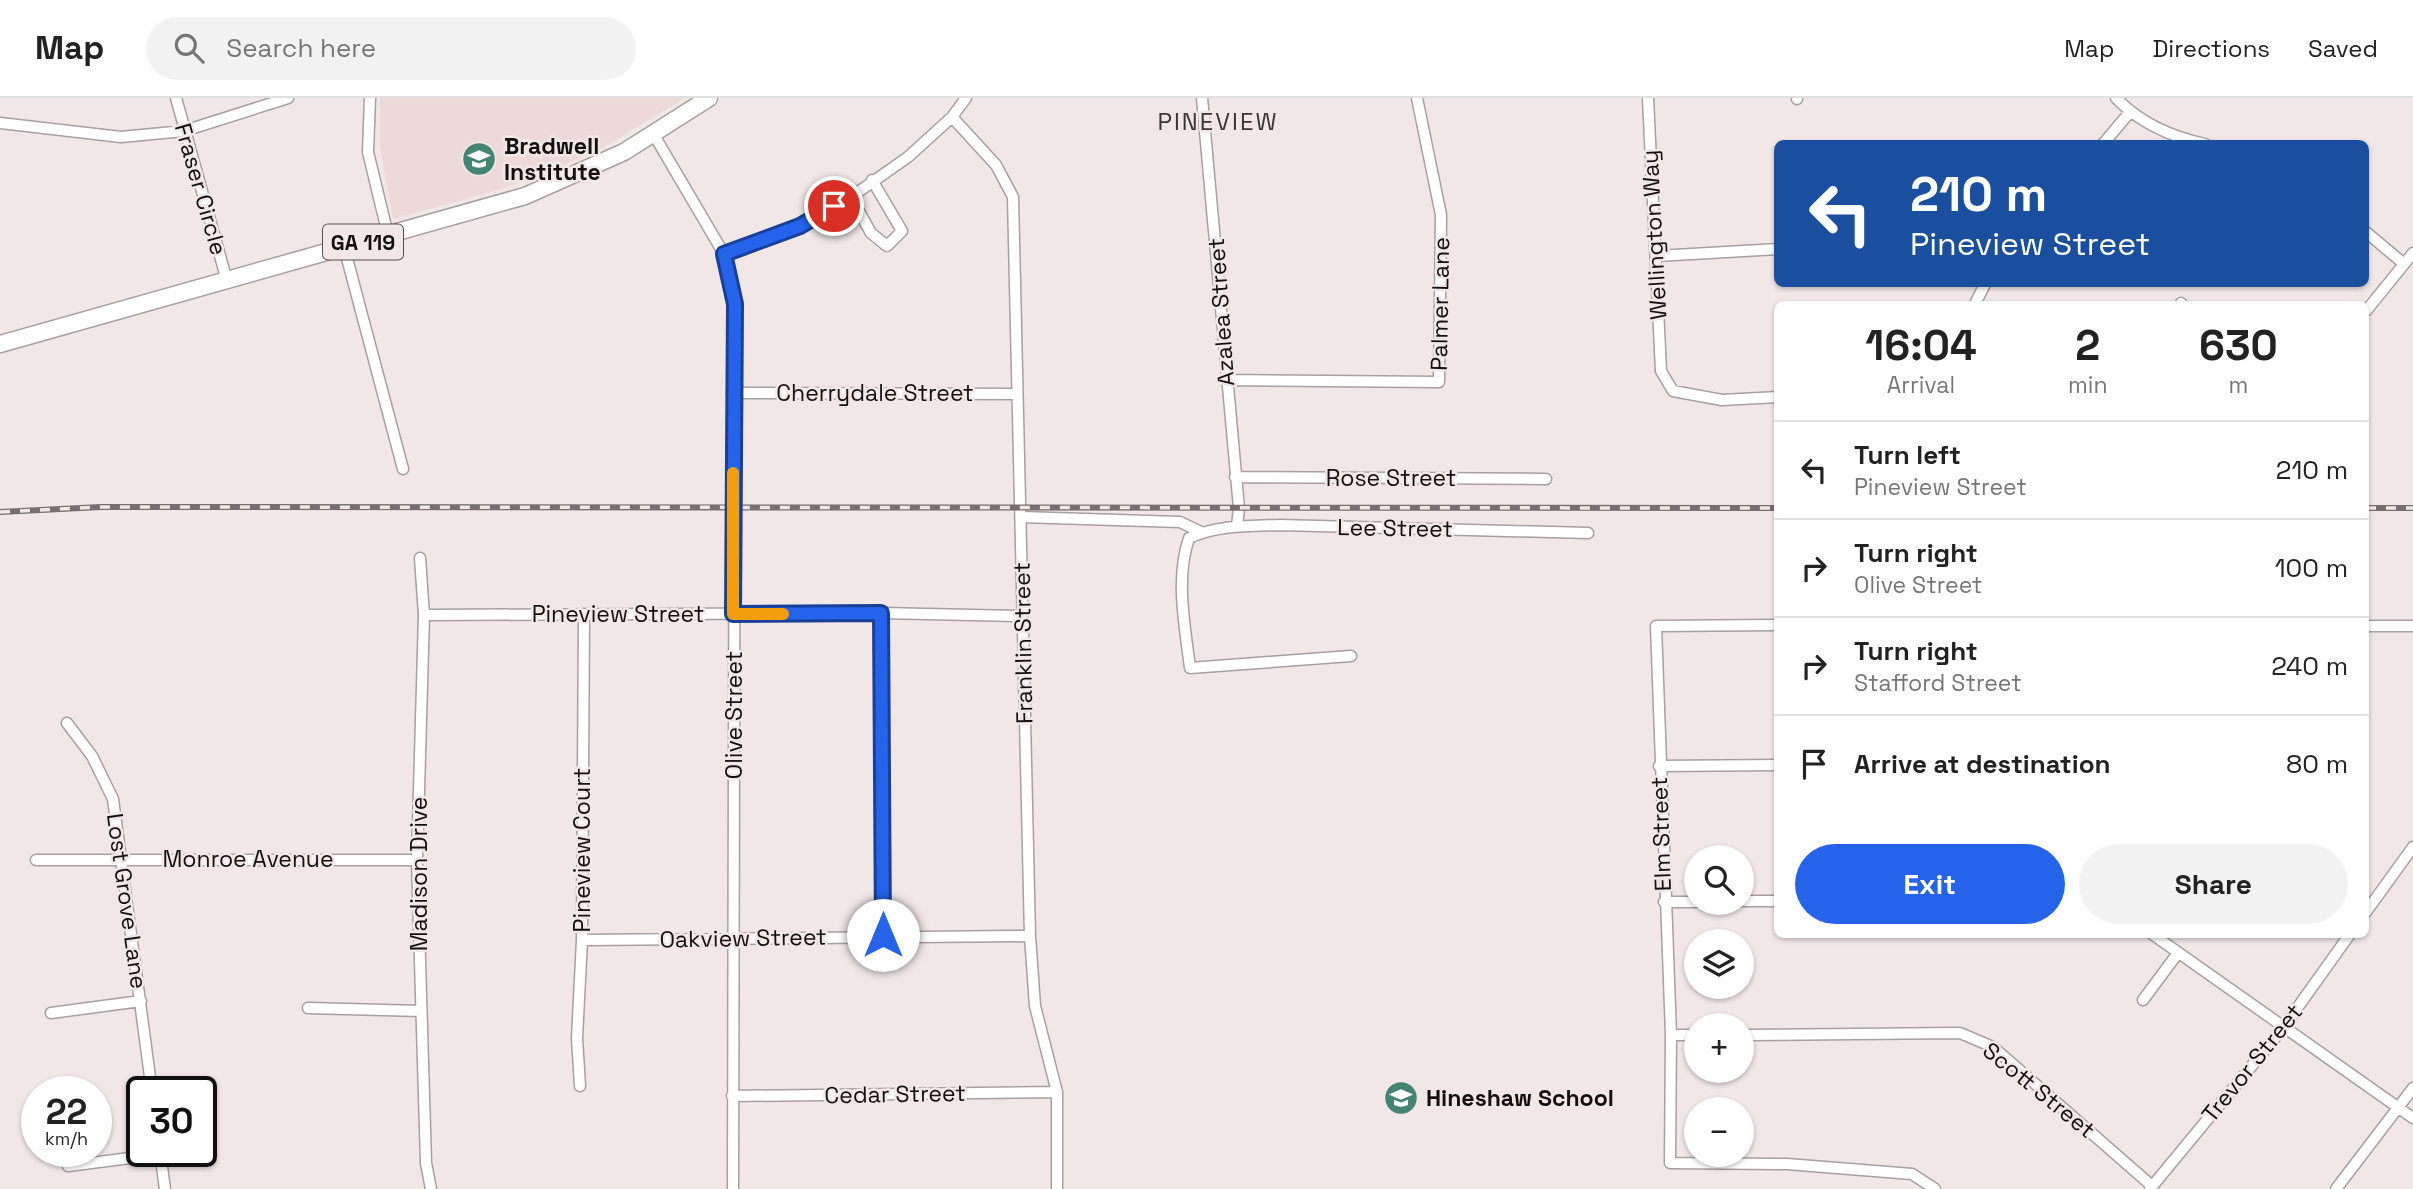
<!DOCTYPE html>
<meta charset="utf-8">
<style>
:root{--surface:#fff;--page:#f2f2f2;--text:#222;--muted:#767676;--line:#e0e0e0;--accent:#2563eb}
body{margin:0;font-family:"Space Grotesk",sans-serif;background:var(--page);color:var(--text);height:100vh;display:flex;flex-direction:column;font-size:26px;white-space:nowrap}
*{box-sizing:border-box;margin:0}
p{font-size:23px;color:var(--muted)}
.icon{flex:none;width:38px;height:38px;fill:none;stroke:currentColor;stroke-width:2;stroke-linecap:round;stroke-linejoin:round}
.map{position:relative;flex:1;overflow:hidden}
.panel{position:absolute;left:1774px;top:203px;width:595px;height:637px;display:flex;flex-direction:column;background:var(--surface);border-radius:10px;box-shadow:0 2px 5px #0004}
.panel>*{flex:none}
.top-card{position:absolute;left:1774px;top:42px;width:595px;height:147px;border-radius:10px;box-shadow:0 2px 5px #0004;background:#1a4fa0;color:#fff;overflow:hidden}
.fabs{position:absolute;left:1684px;top:747px;display:grid;gap:14px}
.fabs a{display:grid;place-items:center;width:70px;height:70px;border-radius:50%;background:var(--surface);box-shadow:0 2px 5px #0004;font-size:35px}
.speed{position:absolute;left:21px;top:978px;display:flex;gap:14px;font-size:35px;font-weight:700;text-align:center}
.speed>*{display:grid;place-content:center;width:91px;height:91px;border-radius:50%;background:var(--surface);box-shadow:0 2px 5px #0004;line-height:1}
.speed small{font-size:18px;font-weight:400}
.speed .limit{border:4px solid #111;border-radius:10px;background:#fff;color:#111}
.pin{position:absolute;display:grid;place-items:center;width:60px;height:60px;color:#fff;margin:-30px;border:4px solid #fff;border-radius:50%;box-shadow:0 2px 7px #0007}
.me{position:absolute;width:77px;margin:-38px;rotate:0deg;stroke-linejoin:round;filter:drop-shadow(0 0 5px #0008)}
.turn{display:flex;align-items:center;gap:24px;height:147px;padding:0 21px;font-size:32px}
.turn .icon{width:91px;height:91px;stroke-width:2.5}
.turn b{display:block;font-size:49px;line-height:60px}
.eta{display:flex;justify-content:space-evenly;align-items:center;height:119px;text-align:center}
.eta b{font-size:42px;font-weight:800;line-height:49px}
.button{display:flex;gap:14px;margin-top:auto;padding:14px 21px}
.button a{flex:1;height:80px;border-radius:42px;background:var(--accent);color:#fff;font-size:28px;font-weight:800;line-height:80px;text-align:center}
.button a+a{background:var(--page);color:var(--text)}
ul{padding:0;list-style:none}
li{display:flex;align-items:center;gap:21px;height:98px;padding:0 21px;border-top:2px solid var(--line)}
li div{flex:1}
li b{display:block;font-size:26px}
li em{font-style:normal}
header{display:flex;align-items:center;gap:42px;box-sizing:border-box;height:98px;padding:0 35px;background:var(--surface);border-bottom:2px solid var(--line)}
header strong{font-size:33px}
nav{display:flex;gap:38px;margin-inline-start:auto;font-size:24px}
.search{width:490px;height:63px;background:var(--page);display:flex;align-items:center;gap:18px;box-sizing:border-box;padding:0 24px;border-radius:38px;color:var(--muted);font-size:26px}
.map>svg:first-child{display:block}
.built{fill:#eddad8}
.lines{fill:none;stroke-linecap:round;stroke-linejoin:round}
.minor-casing{stroke:#a89f9e;stroke-width:13}
.primary-casing{stroke:#a89f9e;stroke-width:19}
.minor{stroke:#fff;stroke-width:10}
.primary{stroke:#fff;stroke-width:16}
.rail-casing{stroke:#756f6f;stroke-width:6}
.rail{stroke:#f1e7e6;stroke-width:3.5;stroke-dasharray:10;stroke-linecap:butt}
.route-casing{stroke:#184099;stroke-width:18}
.route{stroke:#2563eb;stroke-width:12}
.slow{stroke:#f59e0b;stroke-width:12}
.labels{text-anchor:middle;dominant-baseline:central;stroke-width:5;stroke-linejoin:round;paint-order:stroke}
.shield{fill:#f1e7e6;stroke:#565050;stroke-width:2}
.shield-label{font-size:21px;font-weight:bold;fill:#131010}
.poi-label{font-size:23px;font-weight:bold;fill:#131010;stroke:#f1e7e6;text-anchor:start}
.street-label{font-size:23px;fill:#131010;stroke:#f1e7e6}
.neighbourhood-label{font-size:24px;letter-spacing:2px;fill:#3d3534;stroke:#f1e7e6}
</style>
<header>
<strong>Map</strong>
<div class="search"><svg class="icon" aria-label="search" viewBox="0 0 24 24"><circle cx="10" cy="10" r="6"/><path d="M15 15l6 6"/></svg>Search here</div>
<nav><a>Map</a><a>Directions</a><a>Saved</a></nav>
</header>
<div class="map">
<svg width="2413" height="1091" viewBox="0 0 2413 1091">
<rect width="100%" height="100%" fill="#f1e7e6"/>
<path class="built" d="M 380,0 L 685,0 L 608,47 L 552,73 L 505,90 L 393,121 L 380,50 Z"/>
<g class="lines">
<g class="minor-casing">
<path id="minor" d="M 176,0 L 227,183
M 370,0 L 368,54 L 388,137
M 1202,0 L 1239,410 L 1237,428
M 1648,0 L 1661,273 L 1673,293 L 1722,302 L 1778,299
M 1797,0 L 1797,1
M 2116,0 C 2140,25 2172,39 2205,46
M 952,19 L 996,67 L 1013,99 L 1030,838 L 1035,908 L 1057,994 L 1057,1091
M 0,25 L 121,39 L 184,33 L 288,0
M 654,37 L 724,156 L 735,206 L 733,1091
M 2103,46 L 2130,14
M 851,99 L 871,135 L 887,148 L 902,133 L 872,82
M 2366,134 L 2403,165
M 344,149 L 403,371
M 724,156 L 800,128 L 851,99 L 908,59 L 952,19 L 966,0
M 1657,158 L 1778,151
M 2181,205 L 2181,206
M 1975,206 L 1985,186
M 2366,213 L 2413,155
M 1226,282 L 1439,284 L 1441,117 L 1417,0
M 732,295 L 1017,296
M 1235,379 L 1546,381
M 1021,419 L 1180,424 L 1201,434
M 420,460 L 424,517 L 417,762 L 426,1065 L 431,1091
M 881,515 L 883,837
M 424,517 L 881,515 L 1022,518
M 1778,527 L 1656,528 L 1671,937 L 1670,1065 L 1787,1066 L 1912,1076 L 1935,1091
M 2366,528 L 2413,528
M 1351,558 L 1190,570 C 1185,528 1175,481 1189,440 C 1217,427 1250,428 1280,427 L 1588,435
M 67,625 L 92,658 L 113,701 L 152,994
M 1659,668 L 1778,667
M 36,762 L 417,762
M 1741,803 L 1778,803
M 1664,804 L 1696,804
M 2366,814 L 2413,749
M 2152,836 L 2413,1020
M 582,842 L 1030,838
M 2143,902 L 2178,855
M 308,910 L 421,913
M 51,915 L 141,903
M 1671,937 L 1696,937
M 1741,937 L 1960,935 L 1993,949 L 2152,1088
M 580,988 L 577,940 L 582,842 L 584,516
M 732,998 L 1057,994
M 160,1054 L 165,1091
M 68,1068 L 161,1056
M 2150,1091 L 2283,930 L 2350,836
M 2336,1091 L 2413,990"/>
</g>
<g class="primary-casing">
<path id="primary" d="M 0,246 L 525,98 L 624,54 L 709,0"/>
</g>
<use href="#minor" class="minor"/>
<use href="#primary" class="primary"/>
<g class="rail-casing">
<path id="rail" d="M 2366,410 L 2413,410
M 0,414 L 101,409 L 1778,410"/>
</g>
<use href="#rail" class="rail"/>
</g>
<g class="lines">
<g class="route-casing">
<path id="route" d="M 834,108 L 800,128 L 724,156 L 735,206 L 733,516 L 881,515 L 883,837"/>
</g>
<use href="#route" class="route"/>
<path class="slow" d="M 733,375 L 733,516 L 783,516"/>
</g>
<defs>
<g id="school-disc" transform="scale(1.75)"><circle r="9.5" fill="#438473" stroke="#f1e7e6"/><path d="M0-5L7-2L0 1L-7-2ZM-4 1L0 2.5L4 1V4Q0 6-4 4Z" fill="#fff"/></g>
</defs>
<g fill-rule="evenodd">
<use href="#school-disc" x="479" y="61"/>
<use href="#school-disc" x="1401" y="1000"/>
</g>
<g class="labels">
<rect class="shield" x="323" y="126.5" width="80" height="35" rx="5"/>
<g class="shield-label">
<text x="363" y="144">GA 119</text>
</g>
<g class="poi-label">
<text x="504" y="48">Bradwell<tspan x="504" dy="26">Institute</tspan></text>
<text x="1426" y="1000">Hineshaw School</text>
</g>
<g class="street-label">
<text transform="translate(201 91) rotate(74)">Fraser Circle</text>
<text transform="translate(1654 137) rotate(-93)">Wellington Way</text>
<text transform="translate(1440 206) rotate(-89)">Palmer Lane</text>
<text transform="translate(1221 214) rotate(-94)">Azalea Street</text>
<text x="875" y="295">Cherrydale Street</text>
<text x="1391" y="380">Rose Street</text>
<text transform="translate(1395 430) rotate(1)">Lee Street</text>
<text x="618" y="516">Pineview Street</text>
<text transform="translate(1023 545) rotate(-91)">Franklin Street</text>
<text transform="translate(734 617) rotate(-90)">Olive Street</text>
<text transform="translate(1661 736) rotate(-92)">Elm Street</text>
<text transform="translate(582 752) rotate(-90)">Pineview Court</text>
<text x="248" y="761">Monroe Avenue</text>
<text transform="translate(419 776) rotate(-90)">Madison Drive</text>
<text transform="translate(127 803) rotate(82)">Lost Grove Lane</text>
<text transform="translate(743 840) rotate(-1)">Oakview Street</text>
<text transform="translate(2252 965) rotate(-51)">Trevor Street</text>
<text transform="translate(2039 992) rotate(39)">Scott Street</text>
<text transform="translate(895 996) rotate(-1)">Cedar Street</text>
</g>
<g class="neighbourhood-label">
<text x="1218" y="23">PINEVIEW</text>
</g>
</g>
</svg>
<div class="fabs">
<a><svg class="icon" aria-label="search" viewBox="0 0 24 24"><circle cx="10" cy="10" r="6"/><path d="M15 15l6 6"/></svg></a>
<a><svg class="icon" aria-label="layers" viewBox="0 0 24 24"><path d="M12 4l9 5-9 5-9-5zM3 14l9 5 9-5"/></svg></a>
<a>+</a>
<a>−</a>
</div>
<div class="speed"><div>22<small>km/h</small></div><div class="limit">30</div></div>
<div class="pin" style="left:834px;top:108px;background:#d93025"><svg class="icon" aria-label="arrive" viewBox="0 0 24 24"><path d="M6 21V4h12l-3 4 3 4H6"/></svg></div>
<svg class="me" style="left:883px;top:837px" viewBox="-20 -20 40 40"><circle r="19" fill="#fff"/><path d="M0-13L10 11 0 6-10 11z" fill="#2563eb"/></svg>
<div class="top-card">
<div class="turn"><svg class="icon" aria-label="left" viewBox="0 0 24 24"><path d="M17 20v-9H6M10 6l-5 5 5 5"/></svg><div><b>210 m</b>Pineview Street</div></div>
</div>
<section class="panel">
<div class="eta">
<div><b>16:04</b><p>Arrival</p></div>
<div><b>2</b><p>min</p></div>
<div><b>630</b><p>m</p></div>
</div>
<ul>
<li><svg class="icon" aria-label="left" viewBox="0 0 24 24"><path d="M17 20v-9H6M10 6l-5 5 5 5"/></svg><div><b>Turn left</b><p>Pineview Street</p></div><em>210 m</em></li>
<li><svg class="icon" aria-label="right" viewBox="0 0 24 24"><path d="M7 20v-9h11M14 6l5 5-5 5"/></svg><div><b>Turn right</b><p>Olive Street</p></div><em>100 m</em></li>
<li><svg class="icon" aria-label="right" viewBox="0 0 24 24"><path d="M7 20v-9h11M14 6l5 5-5 5"/></svg><div><b>Turn right</b><p>Stafford Street</p></div><em>240 m</em></li>
<li><svg class="icon" aria-label="arrive" viewBox="0 0 24 24"><path d="M6 21V4h12l-3 4 3 4H6"/></svg><div><b>Arrive at destination</b></div><em>80 m</em></li>
</ul>
<div class="button"><a>Exit</a><a>Share</a></div>
</section>
</div>
